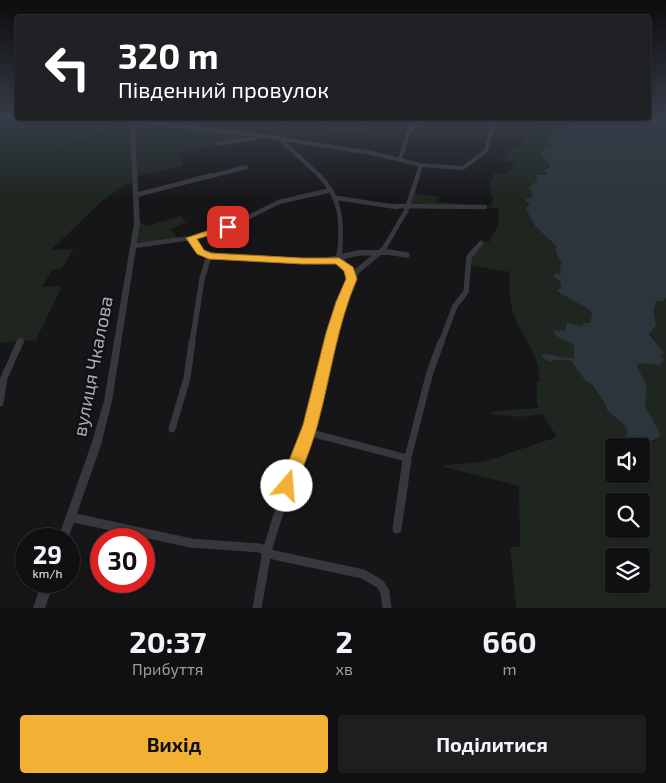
<!DOCTYPE html>
<html lang="uk">
<meta charset="utf-8">
<style>
:root{--surface:#101012;--page:#1e1e20;--text:#f1f3f6;--muted:#9c9d9f;--line:#303032;--accent:#f2b134}
body{margin:0;font-family:"Exo 2",sans-serif;background:var(--page);color:var(--text);height:100vh;display:flex;flex-direction:column;font-size:19px;white-space:nowrap}
*{box-sizing:border-box;margin:0}
p{font-size:16px;color:var(--muted)}
.icon{flex:none;width:28px;height:28px;fill:none;stroke:currentColor;stroke-width:2;stroke-linecap:round;stroke-linejoin:round}
.map{position:relative;height:608px;overflow:hidden}
.sheet{display:flex;flex-direction:column;background:var(--surface);flex:1}
.sheet>*{flex:none}
.banner{position:absolute;left:15px;top:15px;width:636px;height:105px;border-radius:5px;box-shadow:0 1px 4px #0004,0 0 0 1px var(--line);background:#202124;color:#fff;overflow:hidden}
.fabs{position:absolute;left:605px;top:438px;display:grid;gap:10px}
.fabs a{display:grid;place-items:center;width:45px;height:45px;border-radius:5px;background:var(--surface);box-shadow:0 1px 4px #0004,0 0 0 1px var(--line);font-size:25px}
.speed{position:absolute;left:15px;top:528px;display:flex;gap:10px;font-size:25px;font-weight:700;text-align:center}
.speed>*{display:grid;place-content:center;width:65px;height:65px;border-radius:50%;background:var(--surface);box-shadow:0 1px 4px #0004,0 0 0 1px var(--line);line-height:1}
.speed small{font-size:12px;font-weight:400}
.speed .limit{border:8px solid #d22;background:#fff;color:#111}
.pin{position:absolute;display:grid;place-items:center;width:42px;height:42px;color:#fff;margin:-21px;border-radius:10px;box-shadow:0 2px 8px #0006}
.me{position:absolute;width:55px;margin:-28px;rotate:18deg;stroke-linejoin:round;filter:drop-shadow(0 0 4px #0008)}
.turn{display:flex;align-items:center;gap:18px;height:105px;padding:0 20px;font-size:22px}
.turn .icon{width:65px;height:65px;stroke-width:2.5}
.turn b{display:block;font-size:35px;line-height:42px}
.eta{display:flex;justify-content:space-evenly;align-items:center;height:85px;text-align:center}
.eta b{font-size:30px;font-weight:700;line-height:35px}
.primary-button{display:flex;gap:10px;margin-top:auto;padding:10px 20px}
.primary-button a{flex:1;height:58px;border-radius:5px;background:var(--accent);color:#111;font-size:20px;font-weight:700;line-height:58px;text-align:center}
.primary-button a+a{background:var(--page);color:var(--text)}
.map>svg:first-child{display:block}
.green{fill:#1e261f;fill-rule:evenodd}
.water{fill:#2c353c}
.lines{fill:none;stroke-linecap:round;stroke-linejoin:round}
.minor-far4{stroke:#37383d;stroke-width:4}
.minor-far3{stroke:#37383d;stroke-width:4.5}
.minor-far2{stroke:#37383d;stroke-width:5.5}
.minor-far1{stroke:#37383d;stroke-width:7}
.minor{stroke:#37383d;stroke-width:9}
.tertiary{fill:#37383d;fill-rule:evenodd}
.route{fill:#f2b134;stroke:#9d7322}
.labels{text-anchor:middle;dominant-baseline:central;stroke-width:4.5;stroke-linejoin:round;paint-order:stroke}
.street-label{font-size:19px;fill:#a8adb8;stroke:#111113}
</style>
<div class="map">
<svg width="666" height="608" viewBox="0 0 666 608">
<rect width="100%" height="100%" fill="#161618"/>
<path class="green" d="M 0,117 L 130,118 L 41,161 L 129,121 L 134,183 L 126,184 L 101,202 L 51,250 L 74,249 L 61,269 L 52,270 L 42,287 L 62,286 L 36,340 L 0,343 Z
M 133,118 L 232,129 L 273,120 L 347,127 L 360,123 L 368,118 L 379,118 L 362,132 L 268,121 L 254,126 L 246,134 L 238,135 L 260,136 L 178,153 L 183,166 L 137,176 L 135,160 L 138,159 L 135,158 Z
M 535,118 L 572,118 L 569,118 L 567,123 L 570,125 L 565,132 L 552,132 L 548,137 L 551,146 L 543,150 L 540,154 L 551,166 L 548,166 L 543,172 L 547,175 L 536,175 L 537,181 L 530,187 L 534,194 L 524,201 L 530,205 L 525,208 L 534,225 L 557,247 L 555,250 L 562,264 L 561,274 L 556,273 L 553,276 L 561,283 L 561,288 L 558,289 L 558,292 L 589,309 L 592,313 L 590,323 L 584,323 L 583,326 L 569,323 L 562,332 L 553,331 L 556,336 L 574,345 L 574,358 L 559,358 L 548,354 L 551,362 L 555,360 L 571,361 L 603,400 L 606,409 L 627,428 L 628,433 L 625,436 L 644,444 L 654,442 L 660,433 L 645,406 L 647,385 L 637,367 L 639,362 L 659,365 L 661,356 L 665,353 L 649,332 L 656,325 C 655,315 651,311 657,301 L 665,300 L 666,298 L 666,608 L 516,608 L 510,547 L 520,547 L 519,486 L 444,467 L 444,465 L 483,462 L 557,437 L 542,414 L 521,417 L 489,414 L 495,411 L 539,408 L 537,403 L 537,382 L 540,381 C 539,356 528,345 517,323 C 510,307 508,290 510,272 L 469,265 L 472,253 L 483,242 L 489,242 L 499,224 L 498,209 L 487,207 L 492,203 L 493,197 L 491,197 L 490,185 L 494,173 L 505,175 L 515,164 L 501,159 L 514,147 L 521,147 L 522,138 L 514,136 L 516,128 L 529,130 L 533,126 L 526,123 ZM 614,446 L 641,446 L 641,474 L 614,474 ZM 614,501 L 641,501 L 641,529 L 614,529 ZM 614,556 L 641,556 L 641,584 L 614,584 Z
M 413,193 L 440,197 L 437,202 L 467,205 L 410,205 Z
M 181,216 L 186,223 L 170,229 L 180,240 L 137,244 L 139,223 L 142,223 L 147,226 Z"/>
<path class="water" d="M 666,117 L 666,298 L 664,301 L 657,301 C 651,311 655,315 656,325 L 649,334 L 665,353 L 661,356 L 664,360 L 659,365 L 639,363 L 637,367 L 647,385 L 645,406 L 660,433 L 660,436 L 647,445 L 625,436 L 628,433 L 626,427 L 607,410 L 603,400 L 591,384 L 585,380 L 571,361 L 555,360 L 549,362 L 542,357 L 542,355 C 550,352 563,359 574,358 L 574,345 L 556,336 L 553,331 L 565,330 L 567,323 L 582,326 L 584,323 L 590,323 L 592,313 L 588,309 L 558,292 L 558,289 L 561,288 L 561,283 L 553,276 L 555,273 L 561,274 L 560,266 L 562,264 L 555,250 L 557,247 L 535,226 L 525,208 L 530,205 L 524,200 L 533,196 L 529,187 L 537,181 L 536,175 L 547,175 L 543,171 L 551,166 L 540,154 L 545,147 L 551,146 L 548,142 L 550,132 L 565,132 L 570,125 L 567,122 L 569,118 Z"/>
<g class="lines">
<path class="minor-far4" d="M 132,121 L 264,136 L 371,153 L 421,165 L 463,168 L 486,151 L 495,118
M 279,138 L 321,177
M 219,144 L 256,138
M 400,159 L 409,132 L 423,118
M 208,177 L 246,167
M 417,177 L 421,165"/>
<path class="minor-far3" d="M 319,175 C 341,198 342,220 340,250
M 136,195 L 213,175
M 337,198 L 396,207
M 394,206 L 485,207
M 191,238 L 199,250
M 133,246 L 191,238 L 235,224 L 279,202 L 331,190
M 383,250 L 406,211 L 418,175
M 475,250 L 481,243"/>
<path class="minor-far2" d="M 198,249 L 200,252 L 217,256 L 320,262 L 358,253 L 388,252 L 407,255
M 340,249 L 339,257 L 349,269 L 352,279
M 20,343 L 21,341
M 192,343 L 202,279 L 209,256
M 331,343 L 341,302 L 357,271 L 384,249
M 441,343 L 455,306 L 466,292 L 469,257 L 476,249"/>
<path class="minor-far1" d="M 0,403 L 4,378 L 20,342
M 172,429 L 187,378 L 192,342
M 307,432 L 407,458
M 295,461 L 310,425 L 331,342
M 407,461 L 430,372 L 441,342"/>
<path class="minor" d="M 70,517 L 191,543 L 260,548 L 274,555 L 363,574 L 380,584 L 385,592 L 387,608
M 397,529 L 407,460
M 257,608 L 267,551 L 295,460"/>
<path class="tertiary" d="M 130,118 L 134,118 L 140,223 L 112,401 L 101,445 L 68,539 L 58,539 L 91,445 L 104,401 L 134,223 Z
M 42,581 L 54,581 L 45,608 L 33,608 Z"/>
</g>
<linearGradient id="sky" x2="0" y2="1"><stop stop-color="#0c0c0d"/><stop offset="0.58" stop-color="#363c48"/><stop offset="1" stop-color="#363c48" stop-opacity="0"/></linearGradient>
<rect width="666" height="202" fill="url(#sky)"/>
<path class="route" d="M 228,224 L 232,227 L 231,229 L 197,239 L 204,250 L 211,253 L 302,258 L 339,258 L 353,267 L 357,279 C 337,325 331,375 318,423 C 312,446 302,470 293,492 L 287,494 L 281,492 L 279,486 L 303,425 L 326,333 L 336,302 L 346,279 L 344,271 L 336,264 L 302,264 L 209,259 L 197,254 L 186,238 Z"/>
<g class="labels">
<g class="street-label">
<text transform="translate(92 366) rotate(-79)">вулиця Чкалова</text>
</g>
</g>
</svg>
<div class="fabs">
<a><svg class="icon" aria-label="sound" viewBox="0 0 24 24"><path d="M4 9h4l5-4v14l-5-4H4zM17 9q2 3 0 6"/></svg></a>
<a><svg class="icon" aria-label="search" viewBox="0 0 24 24"><circle cx="10" cy="10" r="6"/><path d="M15 15l6 6"/></svg></a>
<a><svg class="icon" aria-label="layers" viewBox="0 0 24 24"><path d="M12 4l9 5-9 5-9-5zM3 14l9 5 9-5"/></svg></a>
</div>
<div class="speed"><div>29<small>km/h</small></div><div class="limit">30</div></div>
<div class="pin" style="left:228px;top:227px;background:#d93025"><svg class="icon" aria-label="arrive" viewBox="0 0 24 24"><path d="M6 21V4h12l-3 4 3 4H6"/></svg></div>
<svg class="me" style="left:287px;top:486px" viewBox="-20 -20 40 40"><circle r="19" fill="#fff"/><path d="M0-13L10 11 0 6-10 11z" fill="#f2b134"/></svg>
<div class="banner">
<div class="turn"><svg class="icon" aria-label="left" viewBox="0 0 24 24"><path d="M17 20v-9H6M10 6l-5 5 5 5"/></svg><div><b>320 m</b>Південний провулок</div></div>
</div>
</div>
<section class="sheet">
<div class="eta">
<div><b>20:37</b><p>Прибуття</p></div>
<div><b>2</b><p>хв</p></div>
<div><b>660</b><p>m</p></div>
</div>
<div class="primary-button"><a>Вихід</a><a>Поділитися</a></div>
</section>
